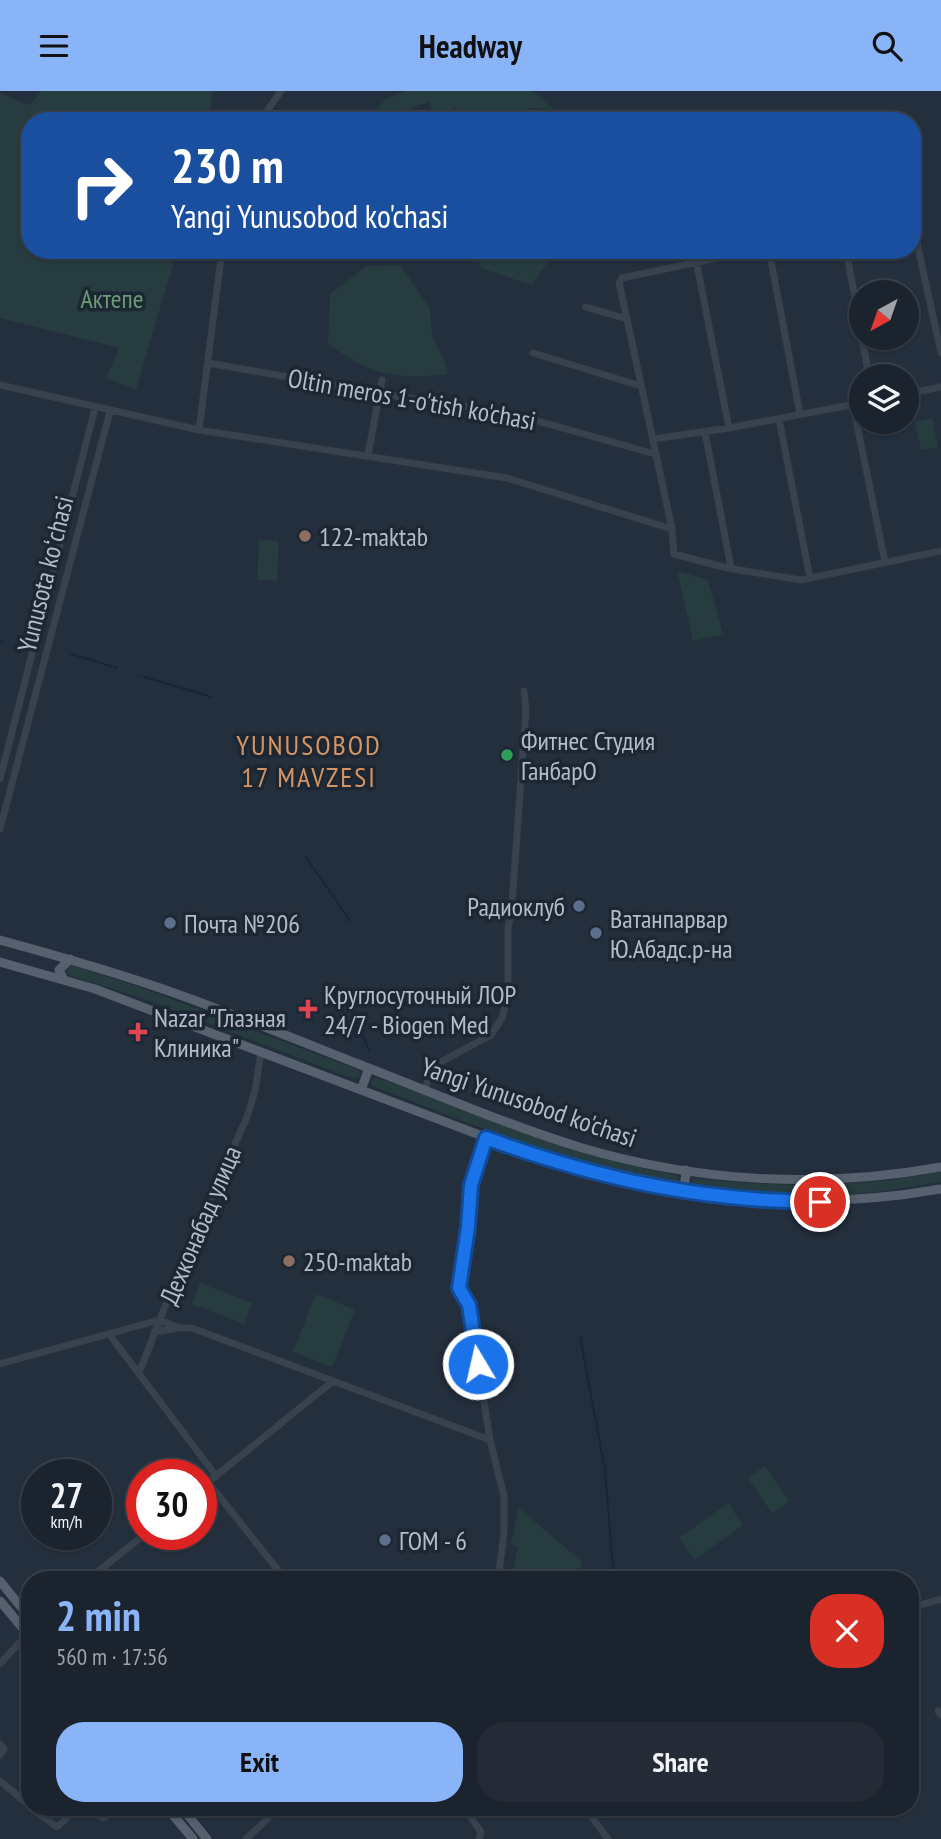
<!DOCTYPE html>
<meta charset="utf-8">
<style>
:root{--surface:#1b232e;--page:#242b36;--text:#f1f3f6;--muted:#a0a4aa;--line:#39404a;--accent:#8ab4f8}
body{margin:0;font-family:"PT Sans Narrow",sans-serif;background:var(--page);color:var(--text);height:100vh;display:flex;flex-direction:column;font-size:26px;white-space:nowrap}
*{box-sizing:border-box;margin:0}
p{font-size:23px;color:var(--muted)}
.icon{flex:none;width:38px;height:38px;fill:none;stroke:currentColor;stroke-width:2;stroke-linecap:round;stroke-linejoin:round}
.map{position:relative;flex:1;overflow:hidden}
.drawer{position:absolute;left:21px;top:1480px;width:898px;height:245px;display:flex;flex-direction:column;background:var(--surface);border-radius:28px;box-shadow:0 2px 5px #0004,0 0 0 2px var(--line)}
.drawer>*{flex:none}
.banner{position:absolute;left:21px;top:21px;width:900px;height:147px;border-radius:28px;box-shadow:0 2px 5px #0004,0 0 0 2px var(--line);background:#1a4fa0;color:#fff;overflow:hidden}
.needle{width:46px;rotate:220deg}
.controls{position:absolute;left:849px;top:189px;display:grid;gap:14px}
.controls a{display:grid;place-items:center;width:70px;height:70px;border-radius:50%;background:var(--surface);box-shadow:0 2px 5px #0004,0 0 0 2px var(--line);font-size:35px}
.speed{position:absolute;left:21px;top:1368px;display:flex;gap:14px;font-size:35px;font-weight:700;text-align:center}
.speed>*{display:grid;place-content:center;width:91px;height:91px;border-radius:50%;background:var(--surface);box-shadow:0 2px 5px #0004,0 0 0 2px var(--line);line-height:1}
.speed small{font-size:18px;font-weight:400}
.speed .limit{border:10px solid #d22;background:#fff;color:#111}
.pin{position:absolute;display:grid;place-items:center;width:60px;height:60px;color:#fff;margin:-30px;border:4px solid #fff;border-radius:50%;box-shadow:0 2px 7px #0007}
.me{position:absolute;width:77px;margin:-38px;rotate:351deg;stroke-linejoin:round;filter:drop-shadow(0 0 5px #0008)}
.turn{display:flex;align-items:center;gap:24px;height:147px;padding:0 35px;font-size:32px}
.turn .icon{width:91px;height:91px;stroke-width:2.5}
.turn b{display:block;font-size:49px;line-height:60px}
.round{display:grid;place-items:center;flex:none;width:74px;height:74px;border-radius:28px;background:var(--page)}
.headline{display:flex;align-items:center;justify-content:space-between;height:119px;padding:0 35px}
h1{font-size:42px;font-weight:700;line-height:52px;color:var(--accent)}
.primary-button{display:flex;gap:14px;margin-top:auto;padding:14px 35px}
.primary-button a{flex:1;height:80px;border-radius:28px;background:var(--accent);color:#111;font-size:28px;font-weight:700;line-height:80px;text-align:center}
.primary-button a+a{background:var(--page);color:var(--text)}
header{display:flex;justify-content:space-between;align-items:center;height:91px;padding:0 35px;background:var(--accent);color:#111;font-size:32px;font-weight:700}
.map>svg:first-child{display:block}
.green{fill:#263c3f}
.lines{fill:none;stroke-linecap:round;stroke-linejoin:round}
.stream{stroke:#17263c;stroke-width:2}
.minor{stroke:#38414e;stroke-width:7}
.major{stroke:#56606e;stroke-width:9}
.route-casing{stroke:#114b97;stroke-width:18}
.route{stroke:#1a73e8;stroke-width:12}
.education-dot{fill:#8d6e63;stroke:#1d2633;stroke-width:2.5}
.leisure-dot{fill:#2e9e5b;stroke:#1d2633;stroke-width:2.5}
.service-dot{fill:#5c6f8a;stroke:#1d2633;stroke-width:2.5}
.health-dot{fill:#e0444e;stroke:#1d2633;stroke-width:2.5}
.labels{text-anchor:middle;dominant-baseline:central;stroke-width:7;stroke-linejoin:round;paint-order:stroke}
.park-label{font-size:26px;fill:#6b9a76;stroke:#1d2633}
.street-label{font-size:26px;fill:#b4bcc9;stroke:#1d2633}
.poi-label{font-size:26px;fill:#b4bcc9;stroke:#1d2633;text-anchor:start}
.neighbourhood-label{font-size:28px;letter-spacing:2px;fill:#d59563;stroke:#1d2633}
</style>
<header><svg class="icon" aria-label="menu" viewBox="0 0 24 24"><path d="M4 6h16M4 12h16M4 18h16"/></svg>Headway<svg class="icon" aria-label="search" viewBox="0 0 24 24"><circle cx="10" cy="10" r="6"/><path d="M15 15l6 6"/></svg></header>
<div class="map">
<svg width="941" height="1748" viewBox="0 0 941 1748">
<rect width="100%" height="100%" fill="#242f3e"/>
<path class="green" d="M 42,0 L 213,0 L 210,18 L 213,20 L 211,30 L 30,30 L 30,159 L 177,159 L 136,299 L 106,287 L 119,257 L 0,227 L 0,2 L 29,14 Z
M 404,0 L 533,0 L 567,30 L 550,19 L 532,17 C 514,29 474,21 453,17 L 447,26 L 431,21 L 430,11 C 417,15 400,19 392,30 L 365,30 L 385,9 Z
M 454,20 L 480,25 L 526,27 L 533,21 L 551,23 L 560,30 L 451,30 Z
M 473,159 L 557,159 L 531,194 L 481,177 Z
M 400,174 L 430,217 L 432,244 L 446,273 L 447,283 C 392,289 373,284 328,253 L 330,203 L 367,175 Z
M 932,327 L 938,356 L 921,359 L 915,331 Z
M 259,449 L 279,450 L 277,490 L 257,489 Z
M 681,481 L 708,489 L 723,543 L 693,550 L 678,483 Z
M 71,874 L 145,898 L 358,979 L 361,985 L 354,988 L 142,907 L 69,884 L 66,880 Z
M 376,986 C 475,1023 572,1066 676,1084 L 679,1089 L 675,1093 C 570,1075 472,1033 373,995 L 371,991 Z
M 941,1081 L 941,1091 C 902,1097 862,1104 823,1105 C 780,1106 736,1101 693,1096 L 691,1092 L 695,1087 C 778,1097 858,1097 941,1081 Z
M 200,1192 L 252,1212 L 244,1233 L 192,1213 Z
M 316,1203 L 355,1219 L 332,1276 L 293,1261 Z
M 765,1375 L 789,1410 L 772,1422 L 748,1387 Z
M 728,1412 L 743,1434 L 695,1469 L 679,1447 Z
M 519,1417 L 581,1470 L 582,1477 L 512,1486 L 518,1456 L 511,1453 Z"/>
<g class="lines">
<path class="stream" d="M 0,550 L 2,551
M 71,563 L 117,577
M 138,584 L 212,606
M 306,766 L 350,830
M 351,919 L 370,961
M 580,1245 L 605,1379 L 614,1489"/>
<path class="minor" d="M 260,30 L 281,0
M 912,129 L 941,262
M 694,159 L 729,337
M 769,159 L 800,323
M 846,159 L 861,239
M 586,216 L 627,228 L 672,438
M 627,228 L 619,192 L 622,187 L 756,159
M 862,247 L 869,285
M 533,262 L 641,295
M 208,272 L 419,309 L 506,321 L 655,363
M 0,294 L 199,339 L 507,387 L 672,438 L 674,463 L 727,477 L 801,489 L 941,460
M 906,303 L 941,296
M 853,314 L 885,471
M 779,328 L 810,487
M 199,339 L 222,159
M 705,341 L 731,477
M 653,348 L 729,337 L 861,312
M 368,364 L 382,289
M 0,688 L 95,317
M 0,738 L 110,320
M 425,998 L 431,981 L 437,973 L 491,944 L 502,927 L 508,904 L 508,838 L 512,813 L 526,618 L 524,600
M 486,1047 L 471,1094 L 468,1136 L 459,1197 L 469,1214 L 490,1349 L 504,1405 L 504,1442 L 498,1489
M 154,1241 L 178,1237
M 109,1243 L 216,1385
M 0,1273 L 159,1229 L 180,1237 L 192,1237 L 490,1349
M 139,1282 L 190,1152 L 247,1026 L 255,1000 L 261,961
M 208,1391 L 286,1489
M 201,1397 L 332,1291
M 87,1489 L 144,1444
M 910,1517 L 941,1508
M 0,1573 L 30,1540
M 938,1620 L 941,1624
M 0,1653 L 4,1658 L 0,1664
M 0,1690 L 30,1715
M 31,1717 L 57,1736 L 70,1724 L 88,1719 L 104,1727 L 117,1717
M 464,1717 L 481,1741 L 479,1748
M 585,1717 L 608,1748
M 246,1748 L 279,1717"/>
<path class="major" d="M 0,849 C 55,864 109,879 163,898 C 229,921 295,948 361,974 C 433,1002 505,1033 579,1056 C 696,1091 821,1098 941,1076
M 0,871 L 95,898 L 535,1065 C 665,1109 805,1122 941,1098
M 64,889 L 59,879 L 70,868
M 361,999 L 369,977
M 684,1101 L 686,1079
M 0,1490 L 30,1527
M 0,1510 L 30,1546
M 167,1717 L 193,1748
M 182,1717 L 207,1748"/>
</g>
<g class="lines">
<g class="route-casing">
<path id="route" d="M 478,1273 L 469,1214 L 459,1197 L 468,1136 L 471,1094 L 486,1047 C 598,1088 700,1110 820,1111"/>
</g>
<use href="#route" class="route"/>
</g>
<g class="education-dot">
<circle cx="305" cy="445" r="7"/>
<circle cx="289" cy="1170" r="7"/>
</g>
<circle class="leisure-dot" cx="507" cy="664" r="7"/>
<g class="service-dot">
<circle cx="579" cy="815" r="7"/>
<circle cx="170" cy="832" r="7"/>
<circle cx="596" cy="842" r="7"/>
<circle cx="385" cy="1449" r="7"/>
</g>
<g class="health-dot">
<path d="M304.5 907.5h7v7h7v7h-7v7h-7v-7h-7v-7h7z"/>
<path d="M134.5 930.5h7v7h7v7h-7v7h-7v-7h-7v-7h7z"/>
</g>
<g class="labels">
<g class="park-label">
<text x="112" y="207">Актепе</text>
</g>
<g class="street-label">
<text transform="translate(412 308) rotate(10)">Oltin meros 1-o'tish ko'chasi</text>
<text transform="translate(45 483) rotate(-76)">Yunusota koʻchasi</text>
<text transform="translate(529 1011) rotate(19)">Yangi Yunusobod ko'chasi</text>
<text transform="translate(200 1134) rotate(-67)">Дехконабад улица</text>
</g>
<g class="poi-label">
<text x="319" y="445">122-maktab</text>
<text x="521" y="649">Фитнес Студия<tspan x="521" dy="30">ГанбарО</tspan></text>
<text x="565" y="815" text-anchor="end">Радиоклуб</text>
<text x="610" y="827">Ватанпарвар<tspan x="610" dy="30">Ю.Абадс.р-на</tspan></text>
<text x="184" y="832">Почта №206</text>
<text x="324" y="903">Круглосуточный ЛОР<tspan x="324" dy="30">24/7 - Biogen Med</tspan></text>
<text x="154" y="926">Nazar "Глазная<tspan x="154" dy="30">Клиника"</tspan></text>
<text x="303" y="1170">250-maktab</text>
<text x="399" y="1449">ГОМ - 6</text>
</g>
<g class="neighbourhood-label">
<text x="309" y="653">YUNUSOBOD<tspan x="309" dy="32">17 MAVZESI</tspan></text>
</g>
</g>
</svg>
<div class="controls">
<a><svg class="needle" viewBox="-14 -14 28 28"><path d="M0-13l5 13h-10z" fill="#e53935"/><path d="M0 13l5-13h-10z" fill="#a0a4aa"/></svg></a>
<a><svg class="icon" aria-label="layers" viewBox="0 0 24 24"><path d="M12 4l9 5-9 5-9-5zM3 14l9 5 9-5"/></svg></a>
</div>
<div class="speed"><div>27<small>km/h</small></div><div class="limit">30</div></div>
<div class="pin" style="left:820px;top:1111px;background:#d93025"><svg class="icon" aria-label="arrive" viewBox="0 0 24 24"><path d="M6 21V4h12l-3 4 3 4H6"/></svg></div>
<svg class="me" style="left:478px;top:1273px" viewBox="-20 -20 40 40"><circle r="17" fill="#1a73e8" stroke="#fff" stroke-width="3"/><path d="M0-11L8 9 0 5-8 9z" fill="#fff"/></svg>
<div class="banner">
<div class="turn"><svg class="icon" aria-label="right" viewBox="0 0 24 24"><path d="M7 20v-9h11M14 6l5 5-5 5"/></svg><div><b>230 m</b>Yangi Yunusobod ko'chasi</div></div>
</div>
<section class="drawer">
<div class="headline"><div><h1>2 min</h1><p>560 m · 17:56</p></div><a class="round" style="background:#d93025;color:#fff"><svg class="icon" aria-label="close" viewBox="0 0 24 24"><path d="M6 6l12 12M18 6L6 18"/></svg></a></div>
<div class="primary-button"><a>Exit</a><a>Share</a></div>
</section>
</div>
